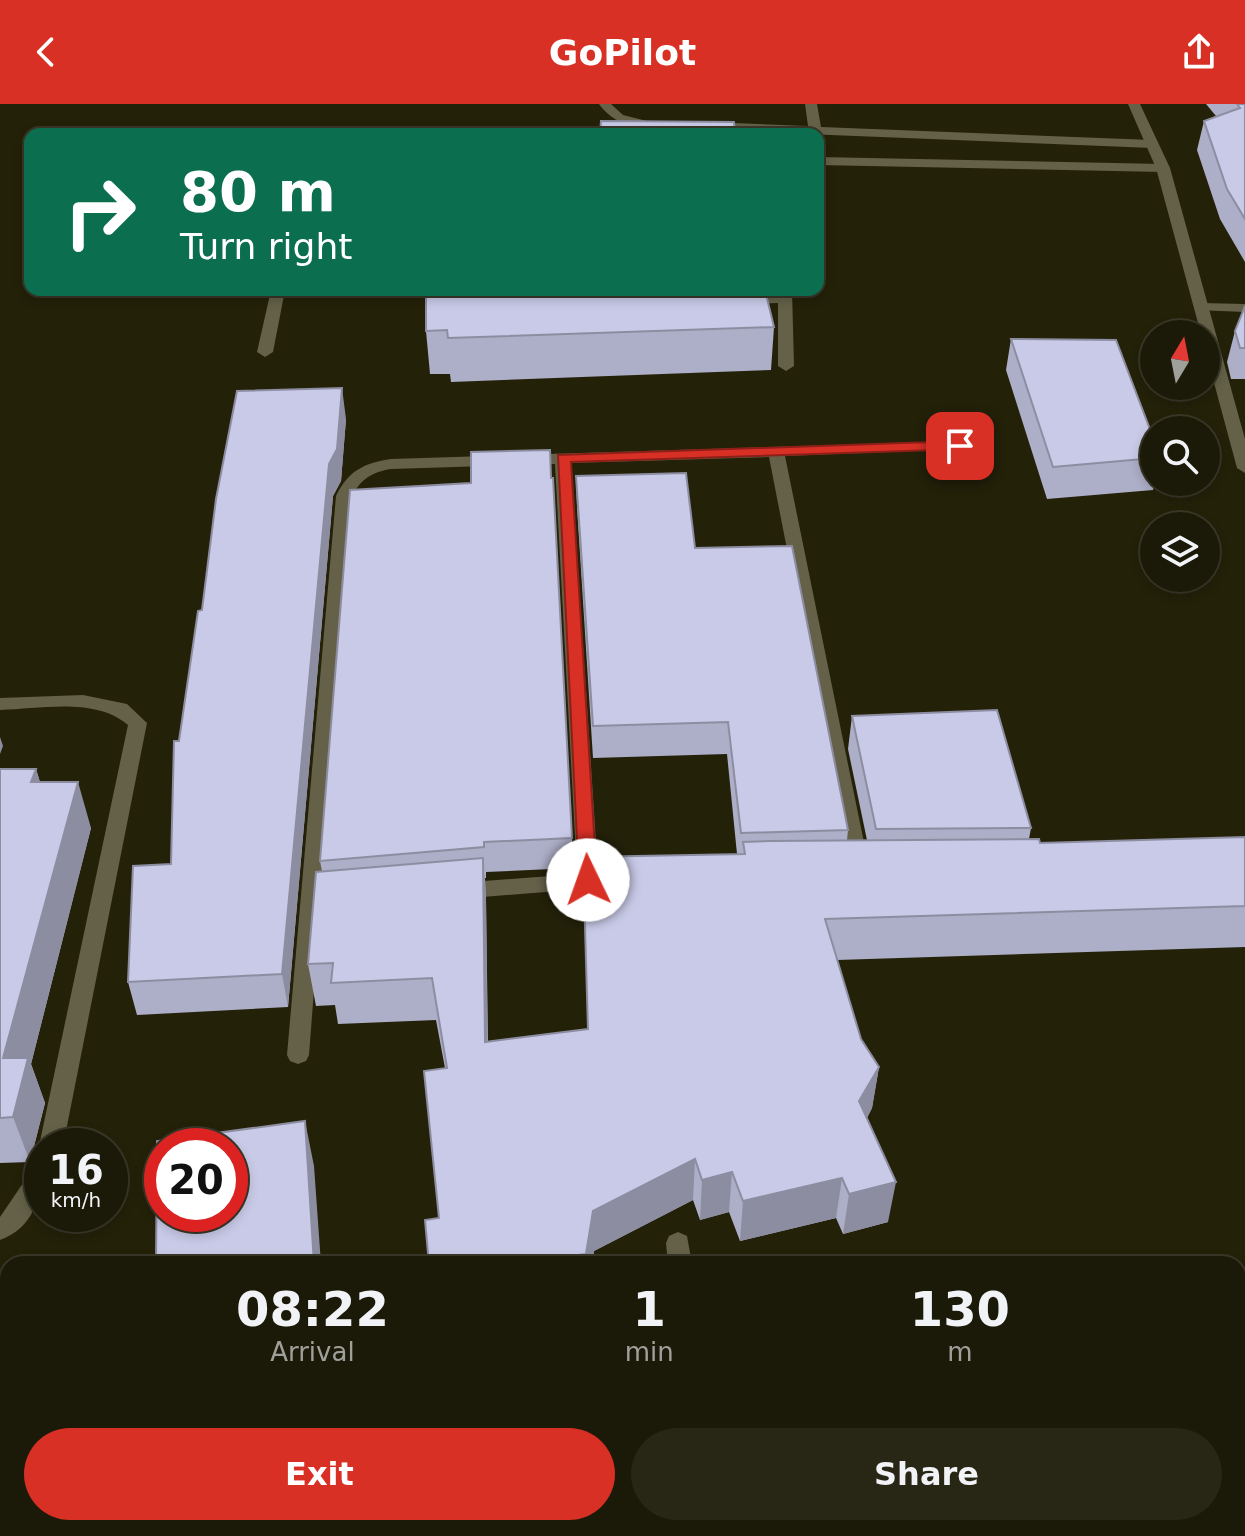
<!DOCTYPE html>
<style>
:root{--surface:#1b1907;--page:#282615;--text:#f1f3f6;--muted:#a0a09b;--line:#393828;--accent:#d93025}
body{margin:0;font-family:"DejaVu Sans",sans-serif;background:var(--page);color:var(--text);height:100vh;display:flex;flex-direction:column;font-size:30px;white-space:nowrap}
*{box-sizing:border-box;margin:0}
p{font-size:26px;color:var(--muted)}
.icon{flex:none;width:44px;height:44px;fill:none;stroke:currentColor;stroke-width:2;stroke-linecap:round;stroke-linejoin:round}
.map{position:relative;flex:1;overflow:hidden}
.details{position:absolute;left:0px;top:1152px;width:1246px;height:280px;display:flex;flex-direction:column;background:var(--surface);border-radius:24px 24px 0 0;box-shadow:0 4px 12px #0003,0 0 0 2px var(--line)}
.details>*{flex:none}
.banner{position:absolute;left:24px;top:24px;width:800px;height:168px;border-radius:16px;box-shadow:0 4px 12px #0003,0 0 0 2px var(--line);background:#0b6e4f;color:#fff;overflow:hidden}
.needle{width:52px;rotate:10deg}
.fabs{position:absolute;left:1140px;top:216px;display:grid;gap:16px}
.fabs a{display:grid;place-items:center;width:80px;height:80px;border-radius:50%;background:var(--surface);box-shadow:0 4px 12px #0003,0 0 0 2px var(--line);font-size:40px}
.speed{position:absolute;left:24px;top:1024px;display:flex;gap:16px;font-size:40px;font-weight:700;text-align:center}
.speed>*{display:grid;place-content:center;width:104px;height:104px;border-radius:50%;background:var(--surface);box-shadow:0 4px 12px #0003,0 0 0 2px var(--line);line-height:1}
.speed small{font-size:20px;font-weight:400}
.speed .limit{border:12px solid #d22;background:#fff;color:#111}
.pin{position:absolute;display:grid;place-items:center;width:68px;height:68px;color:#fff;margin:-34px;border-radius:16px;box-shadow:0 4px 12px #0006}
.me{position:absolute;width:88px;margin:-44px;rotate:357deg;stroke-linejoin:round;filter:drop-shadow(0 0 6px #0008)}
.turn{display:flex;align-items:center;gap:28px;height:168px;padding:0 24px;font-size:36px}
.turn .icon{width:104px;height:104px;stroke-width:2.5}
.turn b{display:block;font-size:56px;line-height:68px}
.eta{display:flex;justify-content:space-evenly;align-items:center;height:136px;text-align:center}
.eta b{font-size:48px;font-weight:700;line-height:56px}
.button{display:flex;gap:16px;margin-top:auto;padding:16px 24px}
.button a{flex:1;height:92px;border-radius:48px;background:var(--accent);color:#fff;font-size:32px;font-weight:700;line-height:92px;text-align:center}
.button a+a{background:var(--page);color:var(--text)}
header{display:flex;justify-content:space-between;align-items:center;height:104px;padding:0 24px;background:var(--accent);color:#fff;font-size:36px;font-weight:700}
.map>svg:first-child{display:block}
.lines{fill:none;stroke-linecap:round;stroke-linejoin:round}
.service{fill:#646148;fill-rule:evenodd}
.minor{fill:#646148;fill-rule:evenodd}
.wall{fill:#adaec7}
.shaded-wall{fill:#8d8da2}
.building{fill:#c9cae7;stroke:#8d8da2;stroke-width:2;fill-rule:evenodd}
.route{fill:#d93025;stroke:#8d1f18;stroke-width:2}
</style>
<header><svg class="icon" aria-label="back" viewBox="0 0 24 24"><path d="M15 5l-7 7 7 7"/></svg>GoPilot<svg class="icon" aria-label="share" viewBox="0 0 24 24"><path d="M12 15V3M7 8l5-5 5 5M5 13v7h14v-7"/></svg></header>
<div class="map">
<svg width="1245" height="1432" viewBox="0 0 1245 1432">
<rect width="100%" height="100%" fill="#242109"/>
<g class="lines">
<path class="service" d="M 599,0 L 611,0 L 623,11 L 655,19 C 638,31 610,16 599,0 Z
M 805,0 L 817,0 L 821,23 L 1152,36 L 1158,40 L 1152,44 L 709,26 L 703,22 L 709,18 L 808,22 Z
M 818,53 L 1163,60 L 1170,64 L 1163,68 L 818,61 Z
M 271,186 L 285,186 L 273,248 L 265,253 L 257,248 Z
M 778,186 L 792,186 L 794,262 L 786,267 L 778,262 L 778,199 L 742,200 L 735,196 L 742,192 L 778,190 Z
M 1201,199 L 1245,200 L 1245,208 L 1196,206 L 1194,203 Z
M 960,337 L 968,342 L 966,345 L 785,352 L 869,763 L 866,768 L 852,768 L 849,763 L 769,353 L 571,359 L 598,768 L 616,770 L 619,775 L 616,780 L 609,783 L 458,795 L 451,792 L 448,787 L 451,782 L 458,779 L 577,770 L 555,360 L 391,365 C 372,368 361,375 352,392 L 309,951 L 306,957 L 298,960 L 290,957 L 287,951 L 336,392 C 348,367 364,359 391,355 Z
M 83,591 L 127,600 L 147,619 L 63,1042 L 42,1042 L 42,1047 L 39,1042 L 128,621 C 95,593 41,605 0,606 L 0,594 Z
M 42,1060 C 42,1092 34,1124 0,1136 L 0,1113 L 34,1063 Z
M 678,1128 L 687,1132 L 692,1160 L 668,1160 L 666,1139 L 669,1132 Z
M 65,1424 L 93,1424 L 92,1432 L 64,1432 Z
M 690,1424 L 718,1424 L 719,1432 L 691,1432 Z"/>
<path class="minor" d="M 1128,0 L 1140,0 L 1170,64 L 1245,335 L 1245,369 L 1237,364 L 1206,249 L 1206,230 L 1201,230 L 1156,64 Z"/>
</g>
<path class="wall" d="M 1206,0 L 1245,0 L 1245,158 L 1220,115 L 1197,46 L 1204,17 L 1216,12 Z
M 1245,202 L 1245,275 L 1231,275 L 1227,258 L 1235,227 Z
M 774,223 L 771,266 L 451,278 L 450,270 L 430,270 L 426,227 Z
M 1011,235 L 1154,354 L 1155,378 L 1153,386 L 1047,395 L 1006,266 Z
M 346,315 L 341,377 L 333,392 L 288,903 L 137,911 L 128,878 L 171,760 L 179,637 L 202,506 Z
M 576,372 L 695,444 L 848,726 L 847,736 L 867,736 L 848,645 L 852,612 L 1031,724 L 1029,735 L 1040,739 L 1245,733 L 1245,843 L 837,856 L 861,935 L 879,963 L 872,1004 L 867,1014 L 888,1118 L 843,1130 L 836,1114 L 740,1137 L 729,1108 L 700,1116 L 693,1096 L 594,1147 L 592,1160 L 429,1160 L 439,1114 L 445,964 L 436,916 L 338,920 L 335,901 L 316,902 L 308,860 L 322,767 L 320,757 L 350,386 L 572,734 L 573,764 L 486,768 L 486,774 L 485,774 L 486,796 L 488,938 L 587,925 L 737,750 L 727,650 L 593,654 L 577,403 Z
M 0,665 L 36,665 L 40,678 L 91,724 L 31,960 L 45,999 L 30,1058 L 0,1059 Z"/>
<path class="shaded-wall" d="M 342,284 L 346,315 L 341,377 L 333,392 L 288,903 L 282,870 L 329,360 Z
M 0,633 L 3,642 L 0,650 Z
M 36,665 L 50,712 L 31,678 Z
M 78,678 L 91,724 L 31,960 L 45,999 L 30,1058 L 13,1013 L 3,954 Z
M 483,754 L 486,796 L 488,980 L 485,938 Z
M 879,963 L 872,1004 L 853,1038 L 859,997 Z
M 305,1017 L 314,1062 L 321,1160 L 314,1160 Z
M 695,1055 L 693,1096 L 594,1147 L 592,1160 L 586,1160 L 586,1150 L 593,1107 Z
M 732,1068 L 729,1108 L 700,1116 L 702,1076 Z
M 842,1074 L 836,1114 L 740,1137 L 743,1097 Z
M 896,1078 L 888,1118 L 843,1130 L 849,1090 Z"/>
<path class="building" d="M 1237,0 L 1245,0 L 1245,115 L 1227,85 L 1204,17 L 1240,4 Z
M 601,17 L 734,18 L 735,30 L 600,30 Z
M 345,24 L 425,25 L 428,30 L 317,30 L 344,30 Z
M 426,186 L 765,186 L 774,223 L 448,234 L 447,226 L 426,227 Z
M 1245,202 L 1245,244 L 1240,244 L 1235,227 Z
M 1011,235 L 1116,236 L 1154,336 L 1154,354 L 1053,363 Z
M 342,284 L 337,345 L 329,360 L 282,870 L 128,878 L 133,762 L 171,760 L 174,637 L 179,637 L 198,507 L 202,506 L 216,395 L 237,287 Z
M 550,346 L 551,374 L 553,374 L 572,734 L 484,738 L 484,743 L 320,757 L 350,386 L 471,379 L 471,348 Z
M 686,369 L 695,444 L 792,442 L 848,726 L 741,729 L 728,618 L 593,622 L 576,372 Z
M 997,606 L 1031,724 L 876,725 L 852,612 Z
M 0,665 L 36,665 L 31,678 L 78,678 L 3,954 L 28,954 L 13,1013 L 0,1014 Z
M 1245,733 L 1245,802 L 825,815 L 861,935 L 879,963 L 859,997 L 896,1078 L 849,1090 L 842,1074 L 743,1097 L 732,1068 L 702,1076 L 695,1055 L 593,1107 L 586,1150 L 507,1160 L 429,1160 L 425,1116 L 439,1114 L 424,967 L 447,964 L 432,874 L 331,879 L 333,859 L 308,860 L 316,768 L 483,754 L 485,938 L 588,925 L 583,753 L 745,750 L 743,738 L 771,737 L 1039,735 L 1040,739 Z
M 305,1017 L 314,1160 L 156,1160 L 157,1037 ZM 162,1042 L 230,1042 L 230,1110 L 162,1110 Z
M 244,1424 L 595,1424 L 597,1432 L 243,1432 Z"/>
<path class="route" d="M 960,337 L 965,339 L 965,345 L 571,358 L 597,776 L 588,782 L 581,780 L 579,776 L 558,351 Z"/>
</svg>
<div class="fabs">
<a><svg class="needle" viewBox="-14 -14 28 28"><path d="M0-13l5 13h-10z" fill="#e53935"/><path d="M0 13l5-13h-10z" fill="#a0a09b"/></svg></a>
<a><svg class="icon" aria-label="search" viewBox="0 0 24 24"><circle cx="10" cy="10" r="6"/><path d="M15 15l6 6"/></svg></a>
<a><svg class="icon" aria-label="layers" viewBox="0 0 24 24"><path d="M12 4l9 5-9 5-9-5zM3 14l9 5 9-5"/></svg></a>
</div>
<div class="speed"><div>16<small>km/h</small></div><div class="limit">20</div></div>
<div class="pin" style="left:960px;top:342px;background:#d93025"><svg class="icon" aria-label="arrive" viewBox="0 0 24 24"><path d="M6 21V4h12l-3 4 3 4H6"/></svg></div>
<svg class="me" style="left:588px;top:776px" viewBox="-20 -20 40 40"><circle r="19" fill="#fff"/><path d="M0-13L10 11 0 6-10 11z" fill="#d93025"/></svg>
<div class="banner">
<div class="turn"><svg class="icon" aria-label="right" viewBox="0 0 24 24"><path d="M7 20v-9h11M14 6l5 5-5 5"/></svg><div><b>80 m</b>Turn right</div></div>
</div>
<section class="details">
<div class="eta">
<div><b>08:22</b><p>Arrival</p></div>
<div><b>1</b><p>min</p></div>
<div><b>130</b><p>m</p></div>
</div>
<div class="button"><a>Exit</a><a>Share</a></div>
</section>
</div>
